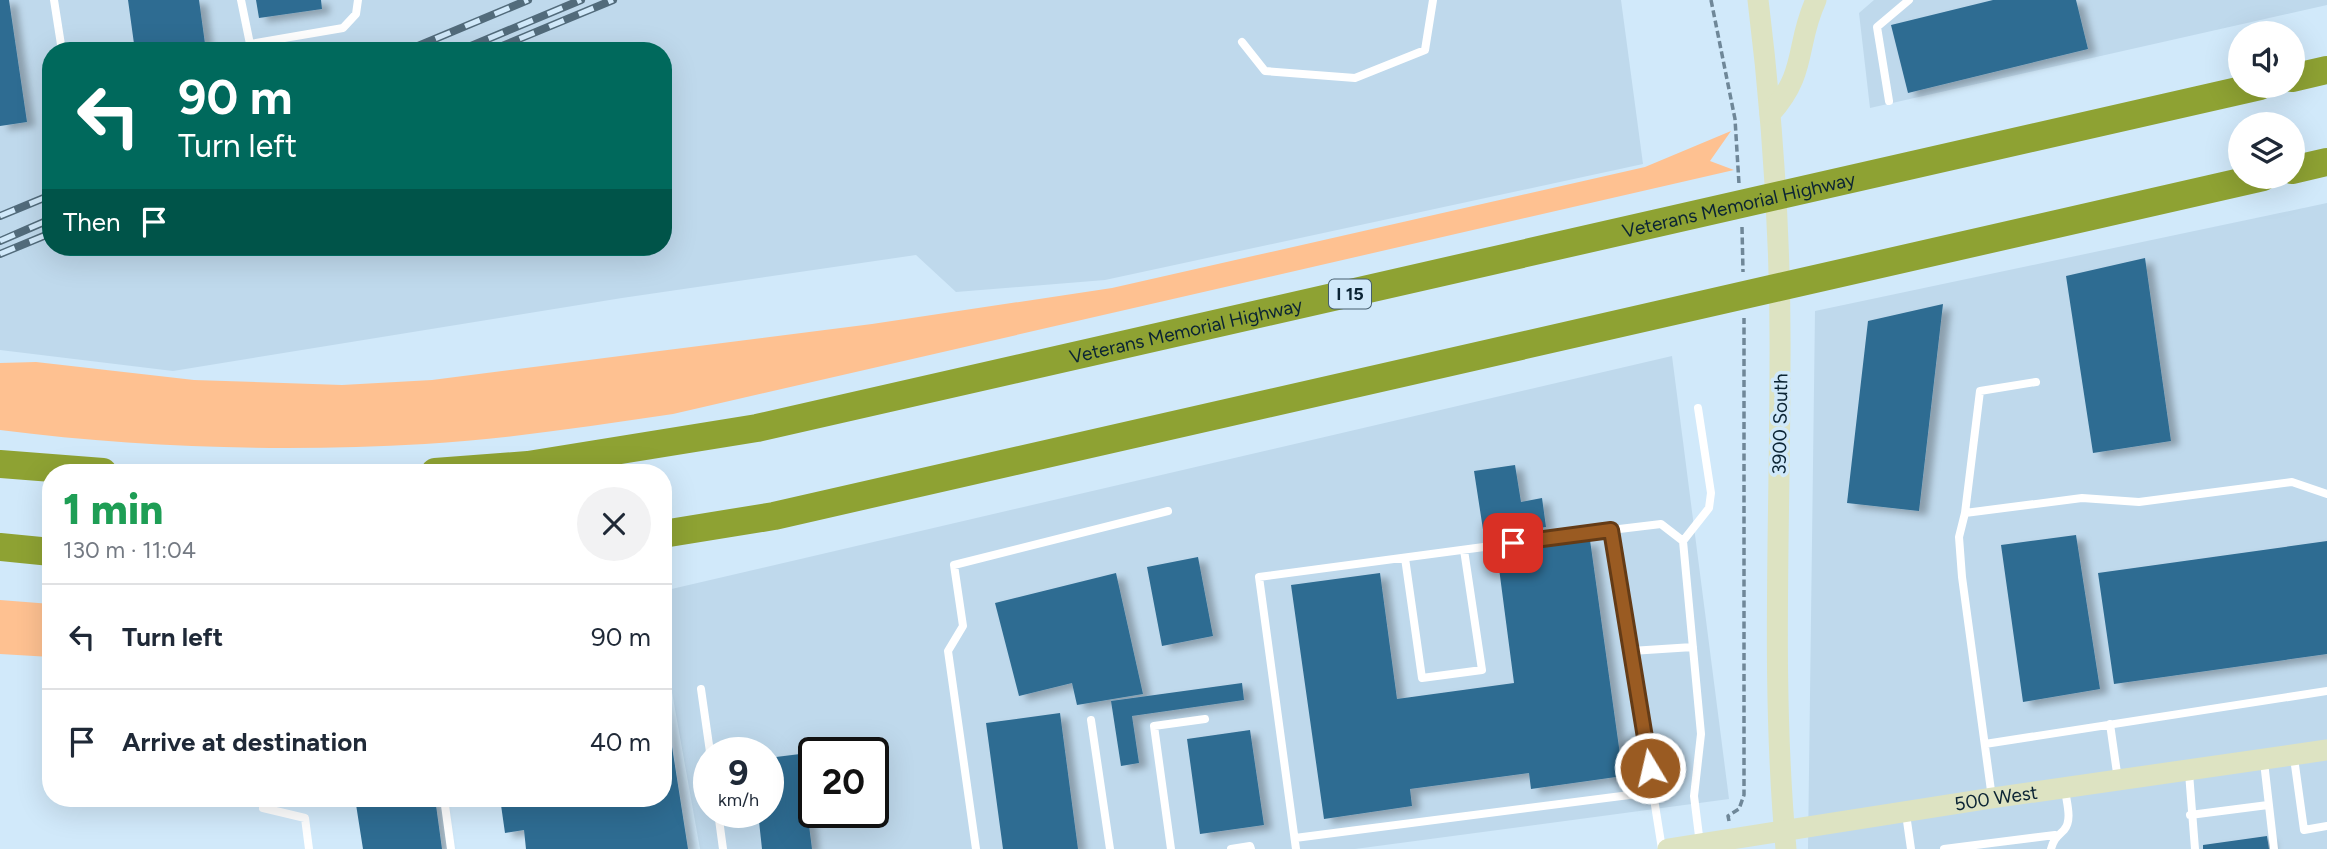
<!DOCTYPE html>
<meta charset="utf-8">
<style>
:root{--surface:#fff;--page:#f2f2f3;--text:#1f2937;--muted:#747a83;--line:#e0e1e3}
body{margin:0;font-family:Figtree,sans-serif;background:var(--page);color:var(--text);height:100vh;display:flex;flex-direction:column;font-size:26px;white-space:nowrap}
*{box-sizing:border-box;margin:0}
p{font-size:23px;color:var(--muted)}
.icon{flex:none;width:38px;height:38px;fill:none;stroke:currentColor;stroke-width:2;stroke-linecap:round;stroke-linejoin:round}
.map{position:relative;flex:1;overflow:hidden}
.drawer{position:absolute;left:42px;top:464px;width:630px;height:343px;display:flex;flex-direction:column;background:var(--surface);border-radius:28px;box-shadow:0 7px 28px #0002}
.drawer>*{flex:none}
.top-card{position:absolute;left:42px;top:42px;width:630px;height:214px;border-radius:28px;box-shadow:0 7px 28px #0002;background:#00695c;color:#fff;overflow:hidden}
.controls{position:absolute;left:2228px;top:21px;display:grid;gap:14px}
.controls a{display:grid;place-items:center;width:77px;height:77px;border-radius:50%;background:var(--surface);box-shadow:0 7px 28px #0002;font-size:35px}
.speed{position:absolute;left:693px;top:737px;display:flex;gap:14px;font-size:35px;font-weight:700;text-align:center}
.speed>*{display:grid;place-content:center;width:91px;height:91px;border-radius:50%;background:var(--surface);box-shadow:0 7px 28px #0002;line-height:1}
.speed small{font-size:18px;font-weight:400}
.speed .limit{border:4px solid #111;border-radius:10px;background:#fff;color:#111}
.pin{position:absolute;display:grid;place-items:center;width:60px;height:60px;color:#fff;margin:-30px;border-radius:14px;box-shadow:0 4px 10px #0006}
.me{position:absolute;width:77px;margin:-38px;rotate:351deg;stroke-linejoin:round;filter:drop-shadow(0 0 5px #0008)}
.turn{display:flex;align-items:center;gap:24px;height:147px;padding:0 21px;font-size:32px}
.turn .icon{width:91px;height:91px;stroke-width:2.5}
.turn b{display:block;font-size:49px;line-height:60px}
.then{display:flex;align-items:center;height:66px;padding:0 21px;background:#0003;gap:14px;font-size:26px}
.round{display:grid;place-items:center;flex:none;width:74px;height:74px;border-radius:37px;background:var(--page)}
.summary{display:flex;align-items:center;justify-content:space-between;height:119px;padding:0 21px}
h1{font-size:42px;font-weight:800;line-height:52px;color:#1e9e55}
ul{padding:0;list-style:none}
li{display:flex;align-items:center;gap:21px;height:105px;padding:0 21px;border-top:2px solid var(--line)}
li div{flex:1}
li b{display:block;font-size:26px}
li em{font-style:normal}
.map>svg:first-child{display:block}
.built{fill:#bfd9ec;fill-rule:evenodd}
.green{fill:#fec191}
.building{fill:#2f6c92;filter:url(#shadow)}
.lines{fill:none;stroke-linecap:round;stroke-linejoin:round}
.path{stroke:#6f8798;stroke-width:3.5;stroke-dasharray:7 3.5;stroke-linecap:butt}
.service{stroke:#fff;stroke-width:8}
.secondary{stroke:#dde3c2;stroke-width:21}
.motorway{stroke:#8ea233;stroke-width:28}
.rail-casing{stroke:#526b7b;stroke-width:8}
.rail{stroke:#d1e9fa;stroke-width:5;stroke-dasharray:16;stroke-linecap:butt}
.route-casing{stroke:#643b16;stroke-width:18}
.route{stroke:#9a5b22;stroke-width:12}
.labels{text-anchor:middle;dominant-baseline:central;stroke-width:7;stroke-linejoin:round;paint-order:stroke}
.shield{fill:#d1e9fa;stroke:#465f6f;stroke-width:2}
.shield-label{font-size:18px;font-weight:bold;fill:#0b2434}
.street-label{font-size:19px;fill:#0b2434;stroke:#d1e9fa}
</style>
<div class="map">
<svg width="2327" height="849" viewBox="0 0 2327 849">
<defs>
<filter id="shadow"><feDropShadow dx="8" dy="4.5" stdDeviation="3.5" flood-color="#0004"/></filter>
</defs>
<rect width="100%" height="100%" fill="#d1e9fa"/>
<path class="built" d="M 0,0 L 1621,0 L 1643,164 L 1105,280 L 956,292 L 916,255 L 622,298 L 173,371 L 0,350 ZM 51,51 L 663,51 L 663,247 L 51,247 Z
M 1874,0 L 2327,0 L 2327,5 L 1870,108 L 1859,13 Z
M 2327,203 L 2327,849 L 1808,849 L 1815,311 Z
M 1672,356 L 1729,799 L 1355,849 L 700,849 L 663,642 L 663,591 ZM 709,752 L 768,752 L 768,812 L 709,812 ZM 814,752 L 873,752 L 873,812 L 814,812 Z"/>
<path class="green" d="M 1731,131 L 1710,161 L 1734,170 L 673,414 C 591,426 508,439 425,444 C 283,452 140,448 0,430 L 0,363 L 36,362 L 194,380 L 342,385 L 432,380 L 872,324 L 1112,288 L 1645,167 Z
M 0,600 L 51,604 L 51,657 L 0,654 Z"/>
<path class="building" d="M 0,0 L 9,0 L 27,122 L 0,126 Z
M 128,0 L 199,0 L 206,51 L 135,51 Z
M 256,0 L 321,0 L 322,9 L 259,18 Z
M 1993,0 L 2076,0 L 2088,49 L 1908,93 L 1891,25 Z
M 2145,258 L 2171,441 L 2093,453 L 2066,276 Z
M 1943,304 L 1919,511 L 1847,503 L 1868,321 Z
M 1515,465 L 1521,502 L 1542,498 L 1546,527 L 1484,536 L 1474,471 Z
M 2076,535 L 2100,689 L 2023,702 L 2001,545 Z
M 1590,540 L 1623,776 L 1531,789 L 1529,773 L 1410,789 L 1412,806 L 1324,819 L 1291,585 L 1380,573 L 1397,699 L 1514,683 L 1497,553 Z
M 2327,541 L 2327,654 L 2114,684 L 2098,573 Z
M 1198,557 L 1213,636 L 1162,646 L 1147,567 Z
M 1116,573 L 1143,694 L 1077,705 L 1072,683 L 1019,696 L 995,603 Z
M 1242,683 L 1244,700 L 1132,716 L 1139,763 L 1121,766 L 1111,701 Z
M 663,689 L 688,849 L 526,849 L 524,830 L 505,833 L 500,798 L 663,798 Z
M 1060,713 L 1078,849 L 1003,849 L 986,723 Z
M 1250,730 L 1264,825 L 1200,834 L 1187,739 Z
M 800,754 L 812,849 L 762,849 L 758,812 L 768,812 L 768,758 Z
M 355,798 L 435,798 L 442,849 L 363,849 Z
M 2267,836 L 2269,849 L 2203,849 L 2203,845 Z"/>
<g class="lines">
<path class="path" d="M 1711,0 L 1735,119 L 1739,184
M 1742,227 L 1743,272
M 1729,821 L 1728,816 L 1739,809 L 1744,795 L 1744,318"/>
<path class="service" d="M 54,0 L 62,51
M 241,0 L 250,44 L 343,28 L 356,14 L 358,0
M 1242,42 L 1265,71 L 1355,78 L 1425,50 L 1433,0
M 1889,101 L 1877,27 L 1909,0
M 1965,513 L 1980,391 L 2036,382
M 1611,530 L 1661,524 L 1683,541 L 1701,734 L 1694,796 L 1700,844
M 1683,541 L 1709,508 L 1711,493 L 1698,408
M 1405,558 L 1422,678 L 1482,670 L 1464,550
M 1631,651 L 1693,647
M 701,689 L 710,752
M 1091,720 L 1110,849
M 2110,724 L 2118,780
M 1985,744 L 2327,691
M 2294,758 L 2304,830 L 2327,826
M 2264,762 L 2274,849
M 2189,773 L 2195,849
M 444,798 L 451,849
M 1992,798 L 1962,577 L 1959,537 L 1965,513 L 2082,498 L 2139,502 L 2292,482 L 2327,494
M 263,808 L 305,818 L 309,849
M 718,812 L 723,849
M 1906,814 L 1911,849
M 2190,815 L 2268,805
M 1295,838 L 1653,792
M 976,849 L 948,651 L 963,626 L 954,565 L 1168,511
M 1171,849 L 1154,726 L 1205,719
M 1231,849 L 1250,846 L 1251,849
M 1296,849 L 1259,577 L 1611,530 L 1662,849
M 1944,849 L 2055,835
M 2051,849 C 2054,838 2057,837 2064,830 C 2073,820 2066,801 2065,789"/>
<g class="secondary">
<path d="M 1758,0 C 1773,121 1781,244 1780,366 C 1780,527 1771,688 1786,849"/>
<path d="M 1770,114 C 1808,72 1795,45 1816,0"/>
<path id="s1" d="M 1668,849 L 1992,798 L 2327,750"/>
</g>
<g class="motorway">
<path d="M 2292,78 L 2327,70"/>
<path d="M 2292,170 L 2327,162"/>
<path d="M 0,464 L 103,472"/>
<path id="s2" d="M 435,472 L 528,465 L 757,428 L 2260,86"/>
<path d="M 663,534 L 774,516 L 2263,177"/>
<path d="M 0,547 L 51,552"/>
</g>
<g class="rail-casing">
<path id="rail" d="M 406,51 L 528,0
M 459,51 L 581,0
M 490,51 L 613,0
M 0,216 L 51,195
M 0,241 L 51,219
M 0,254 L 51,233"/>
</g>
<use href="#rail" class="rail"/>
</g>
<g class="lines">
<g class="route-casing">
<path id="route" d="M 1513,543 L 1611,530 L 1650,768"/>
</g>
<use href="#route" class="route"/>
</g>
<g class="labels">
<rect class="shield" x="1329" y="279.5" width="42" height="29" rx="5"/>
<g class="shield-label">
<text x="1350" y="294">I 15</text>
</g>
<g class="street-label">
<text stroke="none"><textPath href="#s2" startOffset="1332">Veterans Memorial Highway</textPath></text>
<text stroke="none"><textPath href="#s2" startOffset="765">Veterans Memorial Highway</textPath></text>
<text transform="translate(1780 424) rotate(-89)">3900 South</text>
<text stroke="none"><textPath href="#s1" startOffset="332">500 West</textPath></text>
</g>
</g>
</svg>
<div class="controls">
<a><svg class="icon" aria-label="sound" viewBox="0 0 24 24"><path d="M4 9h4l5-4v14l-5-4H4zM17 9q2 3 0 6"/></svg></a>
<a><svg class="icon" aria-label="layers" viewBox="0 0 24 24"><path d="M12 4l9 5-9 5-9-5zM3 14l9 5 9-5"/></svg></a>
</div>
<div class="speed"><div>9<small>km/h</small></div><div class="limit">20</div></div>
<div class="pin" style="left:1513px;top:543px;background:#d93025"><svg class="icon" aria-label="arrive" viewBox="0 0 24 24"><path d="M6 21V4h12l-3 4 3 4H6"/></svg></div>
<svg class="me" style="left:1650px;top:768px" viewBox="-20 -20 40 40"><circle r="17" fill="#9a5b22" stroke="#fff" stroke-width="3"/><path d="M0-11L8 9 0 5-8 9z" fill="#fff"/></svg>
<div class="top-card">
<div class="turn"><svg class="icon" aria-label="left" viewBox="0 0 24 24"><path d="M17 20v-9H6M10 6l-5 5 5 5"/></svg><div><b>90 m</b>Turn left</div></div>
<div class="then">Then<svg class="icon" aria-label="arrive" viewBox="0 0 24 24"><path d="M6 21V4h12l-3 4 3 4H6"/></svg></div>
</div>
<section class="drawer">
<div class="summary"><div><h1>1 min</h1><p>130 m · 11:04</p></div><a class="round"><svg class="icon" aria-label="close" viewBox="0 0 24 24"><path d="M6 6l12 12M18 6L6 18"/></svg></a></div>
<ul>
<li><svg class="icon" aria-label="left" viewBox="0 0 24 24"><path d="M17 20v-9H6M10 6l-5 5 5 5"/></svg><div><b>Turn left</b></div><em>90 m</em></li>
<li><svg class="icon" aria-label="arrive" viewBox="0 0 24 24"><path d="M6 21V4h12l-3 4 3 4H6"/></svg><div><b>Arrive at destination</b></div><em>40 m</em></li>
</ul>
</section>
</div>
